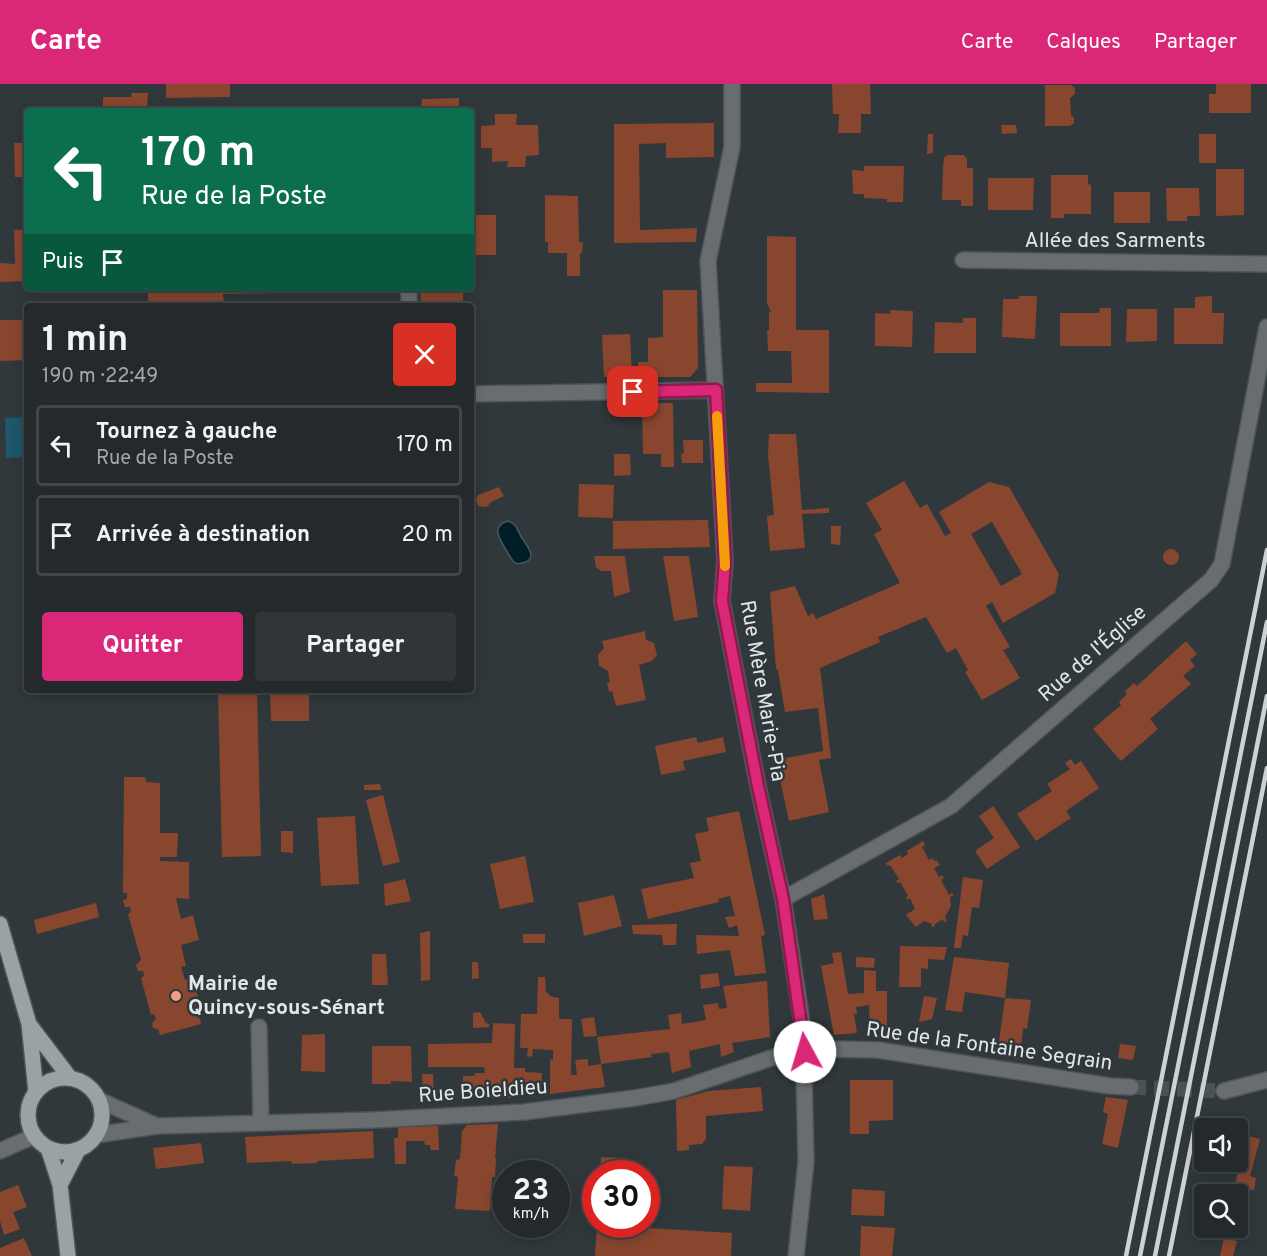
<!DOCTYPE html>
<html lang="fr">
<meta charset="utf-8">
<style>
:root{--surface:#242a2c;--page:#303638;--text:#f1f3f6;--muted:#a3a7a9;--line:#414648;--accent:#db2777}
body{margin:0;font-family:Overpass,sans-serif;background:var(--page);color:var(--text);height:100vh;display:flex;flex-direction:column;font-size:22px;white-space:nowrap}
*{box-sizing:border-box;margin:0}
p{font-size:20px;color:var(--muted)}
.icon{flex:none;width:33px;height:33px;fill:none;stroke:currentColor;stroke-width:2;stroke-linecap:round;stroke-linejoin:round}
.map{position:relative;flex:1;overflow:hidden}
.side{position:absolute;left:24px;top:219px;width:450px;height:390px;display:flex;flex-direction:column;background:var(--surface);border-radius:6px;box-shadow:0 3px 15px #0003,0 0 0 2px var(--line)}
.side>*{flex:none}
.hud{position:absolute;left:24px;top:24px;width:450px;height:183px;border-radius:6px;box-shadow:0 3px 15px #0003,0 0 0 2px var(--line);background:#0b6e4f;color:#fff;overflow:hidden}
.buttons{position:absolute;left:1194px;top:1034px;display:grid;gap:12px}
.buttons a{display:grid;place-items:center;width:54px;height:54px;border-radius:6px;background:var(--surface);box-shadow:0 3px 15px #0003,0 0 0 2px var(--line);font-size:30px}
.speed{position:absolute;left:492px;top:1076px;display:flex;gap:12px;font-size:30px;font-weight:700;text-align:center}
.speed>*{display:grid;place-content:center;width:78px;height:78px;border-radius:50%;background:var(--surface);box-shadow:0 3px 15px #0003,0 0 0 2px var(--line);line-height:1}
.speed small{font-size:15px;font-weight:400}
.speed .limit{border:9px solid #d22;background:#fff;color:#111}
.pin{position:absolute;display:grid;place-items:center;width:51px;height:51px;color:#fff;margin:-26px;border-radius:12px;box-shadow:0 3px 9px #0006}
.me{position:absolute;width:66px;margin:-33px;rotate:354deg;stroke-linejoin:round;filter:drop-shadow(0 0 4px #0008)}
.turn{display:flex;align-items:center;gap:21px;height:126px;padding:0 18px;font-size:27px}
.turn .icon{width:78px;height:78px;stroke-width:2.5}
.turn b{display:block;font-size:42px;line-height:51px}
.then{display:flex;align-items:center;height:57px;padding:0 18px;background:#0003;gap:12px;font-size:22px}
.round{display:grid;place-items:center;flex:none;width:63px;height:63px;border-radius:6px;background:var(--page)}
.overview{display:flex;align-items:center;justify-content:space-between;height:102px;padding:0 18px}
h1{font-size:36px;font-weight:700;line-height:45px}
.primary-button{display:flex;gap:12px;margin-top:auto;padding:12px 18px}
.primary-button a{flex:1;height:69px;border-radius:6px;background:var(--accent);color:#fff;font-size:24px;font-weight:700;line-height:69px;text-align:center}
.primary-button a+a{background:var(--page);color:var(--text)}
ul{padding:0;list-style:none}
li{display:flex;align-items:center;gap:18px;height:81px;margin:0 12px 9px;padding:0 6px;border:3px solid var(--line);border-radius:6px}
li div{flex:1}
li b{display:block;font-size:22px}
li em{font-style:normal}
header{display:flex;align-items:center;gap:36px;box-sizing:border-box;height:84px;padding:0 30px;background:var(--accent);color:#fff}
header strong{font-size:28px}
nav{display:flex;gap:33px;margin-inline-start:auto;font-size:21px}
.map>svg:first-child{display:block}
.green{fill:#1e586a}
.water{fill:#011e28;stroke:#445a62;stroke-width:1.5}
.building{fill:#89462f;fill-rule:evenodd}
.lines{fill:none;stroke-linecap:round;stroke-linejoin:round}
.minor-tunnel{stroke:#4b5255;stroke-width:15;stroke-dasharray:15 8;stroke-linecap:butt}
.minor-casing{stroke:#4c5457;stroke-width:18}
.major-casing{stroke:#4c5457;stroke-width:18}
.minor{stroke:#696d6f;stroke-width:15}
.major{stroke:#9aa2a5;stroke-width:15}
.rail{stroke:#cdd3d5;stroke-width:4.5}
.route-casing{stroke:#8e194d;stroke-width:15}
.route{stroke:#db2777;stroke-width:10}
.slow{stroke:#f59e0b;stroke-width:10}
.poi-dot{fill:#f39f83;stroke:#30383b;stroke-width:2}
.labels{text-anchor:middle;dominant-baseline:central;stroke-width:5;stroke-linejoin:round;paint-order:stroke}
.street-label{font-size:21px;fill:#e2e7e9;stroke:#30383b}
.poi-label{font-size:21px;font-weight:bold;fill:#e2e7e9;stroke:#30383b;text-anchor:start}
</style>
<header>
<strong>Carte</strong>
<nav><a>Carte</a><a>Calques</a><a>Partager</a></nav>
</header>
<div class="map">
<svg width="1267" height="1172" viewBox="0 0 1267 1172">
<rect width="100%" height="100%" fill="#30383b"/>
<path class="green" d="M 27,333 L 27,373 L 6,374 L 5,334 Z"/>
<path class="water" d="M 508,437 C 517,440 517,446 522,454 C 526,461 540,475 522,479 C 520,480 516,480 514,478 C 511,475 508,469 506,466 C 500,455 490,442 508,437 Z"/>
<path class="building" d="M 166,0 L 230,0 L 230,13 L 166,14 Z
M 832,0 L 870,0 L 871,30 L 861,30 L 861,49 L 838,49 L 839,30 L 833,30 Z
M 1216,0 L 1251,0 L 1251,29 L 1209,29 L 1209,10 L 1216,10 Z
M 1045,1 L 1071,1 L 1075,4 L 1075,10 L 1070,14 L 1071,31 L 1074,34 L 1074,39 L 1070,42 L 1045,42 Z
M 131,9 L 148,9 L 147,27 L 103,25 L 103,13 L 132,13 Z
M 459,14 L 459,27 L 421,27 L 422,15 Z
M 495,30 L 517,30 L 516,41 L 538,41 L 539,71 L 526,72 L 525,83 L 507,83 L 508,77 L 492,78 L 492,64 L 481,64 L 481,42 L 495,41 Z
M 714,39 L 714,73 L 666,74 L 666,59 L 639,60 L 640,146 L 697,144 L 696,158 L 614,159 L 614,40 Z
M 1001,41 L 1016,41 L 1017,49 L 1002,50 Z
M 928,50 L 933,50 L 933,69 L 927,70 Z
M 1199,50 L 1216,50 L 1216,79 L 1199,79 Z
M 14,59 L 27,59 L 27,93 L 15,93 Z
M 947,71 L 964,71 L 967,75 L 967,84 L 973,84 L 973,122 L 961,122 L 961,116 L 942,116 L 943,83 L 944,74 Z
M 864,82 L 904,82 L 903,118 L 887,118 L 887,115 L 864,114 L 864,110 L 853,110 L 852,86 L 864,87 Z
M 1216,85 L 1244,85 L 1244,131 L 1216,132 Z
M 1051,91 L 1088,91 L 1088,100 L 1091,101 L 1091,130 L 1064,130 L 1064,134 L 1051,134 Z
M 988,94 L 1034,94 L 1033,126 L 988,126 Z
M 1166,104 L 1199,104 L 1200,132 L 1187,132 L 1187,137 L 1167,137 Z
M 1114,108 L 1150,108 L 1150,139 L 1114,139 Z
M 545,111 L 578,112 L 579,158 L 583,158 L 582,169 L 580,169 L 580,192 L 567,192 L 567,169 L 548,169 L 548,158 L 545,158 Z
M 471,131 L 496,131 L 496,171 L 471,171 Z
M 27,145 L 27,197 L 0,198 L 0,179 L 15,180 L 14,146 Z
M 767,152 L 796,153 L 796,246 L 829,246 L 829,309 L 756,308 L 756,299 L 792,299 L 791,267 L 768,267 L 767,246 L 769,246 L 769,229 L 771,228 L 767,219 Z
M 148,204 L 281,204 L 281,209 L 223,210 L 224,222 L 189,222 L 189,220 L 148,220 Z
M 420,204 L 463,204 L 463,222 L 421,222 Z
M 663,206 L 697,206 L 698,284 L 690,293 L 639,293 L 638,278 L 648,278 L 648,254 L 663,253 Z
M 1019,212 L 1037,212 L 1035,255 L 1002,253 L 1003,215 L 1019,215 Z
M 1212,212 L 1212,229 L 1224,229 L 1223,260 L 1174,260 L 1174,224 L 1195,224 L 1195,213 Z
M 1100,224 L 1111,224 L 1111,262 L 1060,262 L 1060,229 L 1099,229 Z
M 1127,225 L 1157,225 L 1157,257 L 1126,258 Z
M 890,226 L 913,227 L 912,263 L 875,262 L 875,229 L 890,230 Z
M 963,234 L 976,234 L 976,269 L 934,269 L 935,238 L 963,239 Z
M 0,236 L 27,236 L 27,276 L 0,277 Z
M 630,250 L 632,292 L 604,293 L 602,251 Z
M 642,319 L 673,319 L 674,383 L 661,383 L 661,370 L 643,370 Z
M 769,350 L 796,350 L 802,426 L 829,424 L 829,429 L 802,430 L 805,464 L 770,467 L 767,432 L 774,431 L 768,370 Z
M 683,356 L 703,356 L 703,379 L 682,379 L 681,370 L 684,369 Z
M 614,370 L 630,370 L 631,391 L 614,392 Z
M 904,397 L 920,424 L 927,420 L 945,452 L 951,449 L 939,428 L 989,398 L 1009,403 L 1059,490 L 1055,509 L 1003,539 L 992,518 L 986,522 L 1010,563 L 1003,566 L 1020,594 L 982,616 L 965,588 L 968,586 L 956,564 L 947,569 L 926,533 L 878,553 L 880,558 L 820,584 L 831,674 L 819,676 L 829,728 L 789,737 L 776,676 L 823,667 L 818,624 L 785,628 L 778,586 L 776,585 L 770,508 L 795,502 L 808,532 L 813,529 L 816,535 L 900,499 L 874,450 L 882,446 L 866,419 ZM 992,438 L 1022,490 L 1001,502 L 971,450 Z
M 579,400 L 614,401 L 613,434 L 578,433 Z
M 499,403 L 504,412 L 491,418 L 488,422 L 483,423 L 478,422 L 476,416 L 478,411 Z
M 708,436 L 710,463 L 613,465 L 613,437 Z
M 831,442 L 841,442 L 840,461 L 831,460 Z
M1163 473a8 8 0 1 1 16 0a8 8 0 1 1-16 0Z
M 594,472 L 625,472 L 630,508 L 614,513 L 611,487 L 601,487 L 596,483 Z
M 663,472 L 689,472 L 698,533 L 674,537 Z
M 645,547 L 646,556 L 654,559 L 657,571 L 652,577 L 639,581 L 646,616 L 616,622 L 612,607 L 609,608 L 607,599 L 610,598 L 608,587 L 599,582 L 598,571 L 604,564 L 602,557 Z
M 1186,557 L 1197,570 L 1190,576 L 1195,582 L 1183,592 L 1191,600 L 1150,635 L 1158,645 L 1121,677 L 1093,645 L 1121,621 L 1119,618 L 1127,610 L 1125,607 L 1134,599 L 1137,602 Z
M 218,606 L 257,606 L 261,772 L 222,773 Z
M 270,606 L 309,606 L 309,637 L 271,637 Z
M 696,653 L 698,659 L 723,653 L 726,668 L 683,677 L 685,686 L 661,691 L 655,662 Z
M 1071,675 L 1075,681 L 1081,677 L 1099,704 L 1066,727 L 1071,734 L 1036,757 L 1017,730 L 1052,707 L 1047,700 L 1070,685 L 1065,679 Z
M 124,693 L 145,693 L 146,698 L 160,699 L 160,749 L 178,749 L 177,773 L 160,773 L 160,777 L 189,778 L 189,815 L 176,814 L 181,835 L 193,831 L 199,856 L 181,861 L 186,882 L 181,883 L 185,896 L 189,895 L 193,906 L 196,905 L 199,918 L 196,920 L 201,940 L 160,951 L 158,945 L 153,944 L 152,939 L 156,935 L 154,930 L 151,931 L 141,894 L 144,892 L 143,887 L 138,887 L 136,881 L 141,876 L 128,830 L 131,828 L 130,823 L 125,823 L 123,816 L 127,815 L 127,809 L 123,809 Z
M 380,700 L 381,706 L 364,706 L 364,701 Z
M 383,711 L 400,778 L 383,782 L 366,716 Z
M 993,722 L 1020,763 L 987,785 L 975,767 L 994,754 L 979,732 Z
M 739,727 L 765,851 L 761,852 L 766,889 L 735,892 L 730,866 L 697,870 L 696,851 L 739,852 L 737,841 L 729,844 L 725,833 L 735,832 L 730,812 L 718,815 L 719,818 L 648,835 L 641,805 L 694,794 L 690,779 L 701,777 L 695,750 L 709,747 L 706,734 Z
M 355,732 L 359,800 L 321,802 L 317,734 Z
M 281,747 L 293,747 L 293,769 L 281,768 Z
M 923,757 L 925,761 L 922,763 L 929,776 L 933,774 L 934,777 L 936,776 L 940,781 L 934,784 L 939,793 L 942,791 L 944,794 L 941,796 L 949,811 L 952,809 L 954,811 L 950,813 L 951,822 L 945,833 L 947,836 L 944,839 L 943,835 L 935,840 L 934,843 L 931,842 L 932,840 L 924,837 L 916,843 L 906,831 L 915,825 L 910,814 L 908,816 L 906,813 L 908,812 L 900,798 L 898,799 L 896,797 L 899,795 L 890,781 L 887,782 L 886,779 L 900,771 L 902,774 L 908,770 L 907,767 Z
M 525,772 L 534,818 L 500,825 L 490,780 Z
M 963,793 L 983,796 L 979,824 L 972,823 L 968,852 L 963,851 L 961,864 L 954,864 Z
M 405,795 L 411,817 L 385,822 L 384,800 Z
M 824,810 L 828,835 L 814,836 L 811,815 Z
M 614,811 L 622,842 L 584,852 L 578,819 Z
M 96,819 L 99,833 L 37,850 L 34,836 Z
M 677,840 L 676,861 L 663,861 L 662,851 L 633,850 L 632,841 Z
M 430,847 L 430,896 L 421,897 L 420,849 Z
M 523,850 L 545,850 L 545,859 L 523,859 Z
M 900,862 L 947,863 L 944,876 L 928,875 L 928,885 L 921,884 L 921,903 L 899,903 Z
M 841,868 L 848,910 L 864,909 L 864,886 L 876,887 L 876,907 L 887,907 L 887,945 L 870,948 L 869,921 L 856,923 L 857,930 L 854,930 L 857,949 L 834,951 L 821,882 L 834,879 L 832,869 Z
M 372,870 L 386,870 L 388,901 L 372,901 Z
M 856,873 L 875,874 L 874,884 L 856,883 Z
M 954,873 L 1009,879 L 1005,914 L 1031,916 L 1027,945 L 1023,944 L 1020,975 L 997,972 L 1005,914 L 965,908 L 962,928 L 945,926 Z
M 472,878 L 478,878 L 479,894 L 472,895 Z
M 718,889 L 720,902 L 701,905 L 700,891 Z
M 538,893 L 545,893 L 546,908 L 552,913 L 559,914 L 559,935 L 572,935 L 571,991 L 577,991 L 575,976 L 588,975 L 588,982 L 601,980 L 605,1003 L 550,1010 L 550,975 L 553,976 L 553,966 L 533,965 L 532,972 L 527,973 L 528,964 L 520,964 L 521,930 L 537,930 Z
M 767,897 L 770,953 L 732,959 L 734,968 L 721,973 L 720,960 L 689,967 L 691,983 L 672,989 L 669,968 L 651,970 L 652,973 L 601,980 L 597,953 L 670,945 L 668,931 L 681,929 L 682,940 L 706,936 L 703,921 L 718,919 L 719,925 L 727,924 L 723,902 Z
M 924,912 L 937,914 L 932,935 L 919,938 Z
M 480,928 L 486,939 L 489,940 L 489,943 L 473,944 L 473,929 Z
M 594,933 L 597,952 L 584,953 L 581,935 Z
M 493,939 L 515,940 L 514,984 L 525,984 L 525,988 L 542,989 L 541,1009 L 514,1009 L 513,1014 L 463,1014 L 463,992 L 475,992 L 475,989 L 485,989 L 484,983 L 428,983 L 428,960 L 492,959 Z
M 325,950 L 325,988 L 301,987 L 302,951 Z
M 1120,960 L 1136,962 L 1133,976 L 1118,974 Z
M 372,962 L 411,962 L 412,998 L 391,997 L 391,1000 L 372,1000 Z
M 422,990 L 433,990 L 434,1014 L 423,1013 Z
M 850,996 L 893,996 L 893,1036 L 869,1037 L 869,1050 L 850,1050 Z
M 761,1003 L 763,1027 L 706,1032 L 706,1055 L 702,1060 L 689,1061 L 689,1066 L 677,1067 L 676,1016 L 709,1007 Z
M 1106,1013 L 1128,1016 L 1118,1064 L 1102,1060 L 1108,1030 L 1103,1028 Z
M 498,1040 L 495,1074 L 496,1074 L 495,1093 L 492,1093 L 490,1127 L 455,1125 L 458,1093 L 454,1092 L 456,1076 L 460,1075 L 462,1047 L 467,1041 Z
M 438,1042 L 439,1066 L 431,1066 L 430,1061 L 425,1061 L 424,1057 L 406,1057 L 406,1080 L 395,1080 L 394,1054 L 398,1054 L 398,1043 Z
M 373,1047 L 374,1074 L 317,1077 L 317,1079 L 292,1080 L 291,1077 L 247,1079 L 245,1053 Z
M 1244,1051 L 1260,1055 L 1250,1092 L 1256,1094 L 1254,1106 L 1235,1103 Z
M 201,1059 L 204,1079 L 156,1085 L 153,1064 Z
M 601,1073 L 626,1074 L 626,1089 L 600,1089 Z
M 724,1082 L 753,1083 L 750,1127 L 722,1125 Z
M 18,1101 L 27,1123 L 13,1128 L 20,1145 L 4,1151 L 0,1137 L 0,1108 Z
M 852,1105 L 885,1107 L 884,1132 L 851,1131 Z
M 597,1141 L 732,1149 L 731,1172 L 595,1172 Z
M 861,1142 L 895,1144 L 892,1172 L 860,1172 Z
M 24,1154 L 32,1172 L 0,1172 L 0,1164 Z
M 1224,1154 L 1237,1157 L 1233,1172 L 1220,1172 Z"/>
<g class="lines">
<path class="minor-tunnel" d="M 1131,1003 L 1224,1007"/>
<g class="minor-casing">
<path id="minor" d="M 732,0 L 732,63 L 708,177 L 725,477 L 722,517 L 758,702 L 783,815 L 803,945 L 806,1078 L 796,1172
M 963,176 L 1267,180
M 409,222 L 409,204
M 471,310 L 715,306
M 783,815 L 951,722 L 1211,496 L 1222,480 L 1267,243
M 259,943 L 261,1038
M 1224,1007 L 1267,996
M 99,1016 L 157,1042
M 96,1051 L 157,1042 L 373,1036 L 524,1028 L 635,1014 L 674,1007 L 777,972 L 830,965 L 878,966 L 1110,1002 L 1131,1003
M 0,1067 L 34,1052"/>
</g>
<g class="major-casing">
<path id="major" d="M 0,840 L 29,940 L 36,1008
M 29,940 L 70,994
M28 1031a37 37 0 1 1 74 0a37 37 0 1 1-74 0Z
M 48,1064 L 60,1101 L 68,1172
M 60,1101 L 78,1066"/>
</g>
<use href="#minor" class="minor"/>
<use href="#major" class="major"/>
<path class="rail" d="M 1126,1172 L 1267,466
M 1140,1172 L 1267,538
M 1155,1172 L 1267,612
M 1169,1172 L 1267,684"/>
</g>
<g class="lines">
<g class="route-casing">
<path id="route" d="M 633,308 L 716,306 L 725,477 L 722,517 L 758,702 L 783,815 L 805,968"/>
</g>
<use href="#route" class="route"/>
<path class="slow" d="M 717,332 L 725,482"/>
</g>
<circle class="poi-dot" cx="176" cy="912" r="6"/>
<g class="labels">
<g class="street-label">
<text x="1115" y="157">Allée des Sarments</text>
<text transform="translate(1093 570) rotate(-41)">Rue de l'Église</text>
<text transform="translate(762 607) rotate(80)">Rue Mère Marie-Pia</text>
<text transform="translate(989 963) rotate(8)">Rue de la Fontaine Segrain</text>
<text transform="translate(483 1008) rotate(-4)">Rue Boieldieu</text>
</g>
<g class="poi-label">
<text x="188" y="900">Mairie de<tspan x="188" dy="24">Quincy-sous-Sénart</tspan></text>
</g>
</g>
</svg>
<div class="buttons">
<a><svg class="icon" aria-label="sound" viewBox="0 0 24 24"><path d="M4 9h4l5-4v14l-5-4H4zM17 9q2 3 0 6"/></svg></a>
<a><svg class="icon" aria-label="search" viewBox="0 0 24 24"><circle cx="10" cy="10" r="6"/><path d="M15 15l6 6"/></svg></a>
</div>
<div class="speed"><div>23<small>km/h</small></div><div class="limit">30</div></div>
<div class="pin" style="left:633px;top:308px;background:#d93025"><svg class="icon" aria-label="arrive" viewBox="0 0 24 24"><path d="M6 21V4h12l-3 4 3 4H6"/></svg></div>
<svg class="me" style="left:805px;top:968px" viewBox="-20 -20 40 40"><circle r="19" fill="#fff"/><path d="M0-13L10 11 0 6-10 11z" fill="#db2777"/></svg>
<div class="hud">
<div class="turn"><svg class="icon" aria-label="left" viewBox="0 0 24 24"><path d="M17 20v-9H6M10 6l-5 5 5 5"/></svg><div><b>170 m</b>Rue de la Poste</div></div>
<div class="then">Puis<svg class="icon" aria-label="arrive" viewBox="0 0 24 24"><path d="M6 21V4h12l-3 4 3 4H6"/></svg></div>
</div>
<section class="side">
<div class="overview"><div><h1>1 min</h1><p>190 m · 22:49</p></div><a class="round" style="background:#d93025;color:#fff"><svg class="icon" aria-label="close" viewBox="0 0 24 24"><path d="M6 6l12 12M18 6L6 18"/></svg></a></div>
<ul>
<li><svg class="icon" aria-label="left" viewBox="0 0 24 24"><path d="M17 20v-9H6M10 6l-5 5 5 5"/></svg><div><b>Tournez à gauche</b><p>Rue de la Poste</p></div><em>170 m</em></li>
<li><svg class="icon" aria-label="arrive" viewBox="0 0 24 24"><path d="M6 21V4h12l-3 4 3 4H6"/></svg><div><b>Arrivée à destination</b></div><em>20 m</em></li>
</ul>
<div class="primary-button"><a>Quitter</a><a>Partager</a></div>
</section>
</div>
